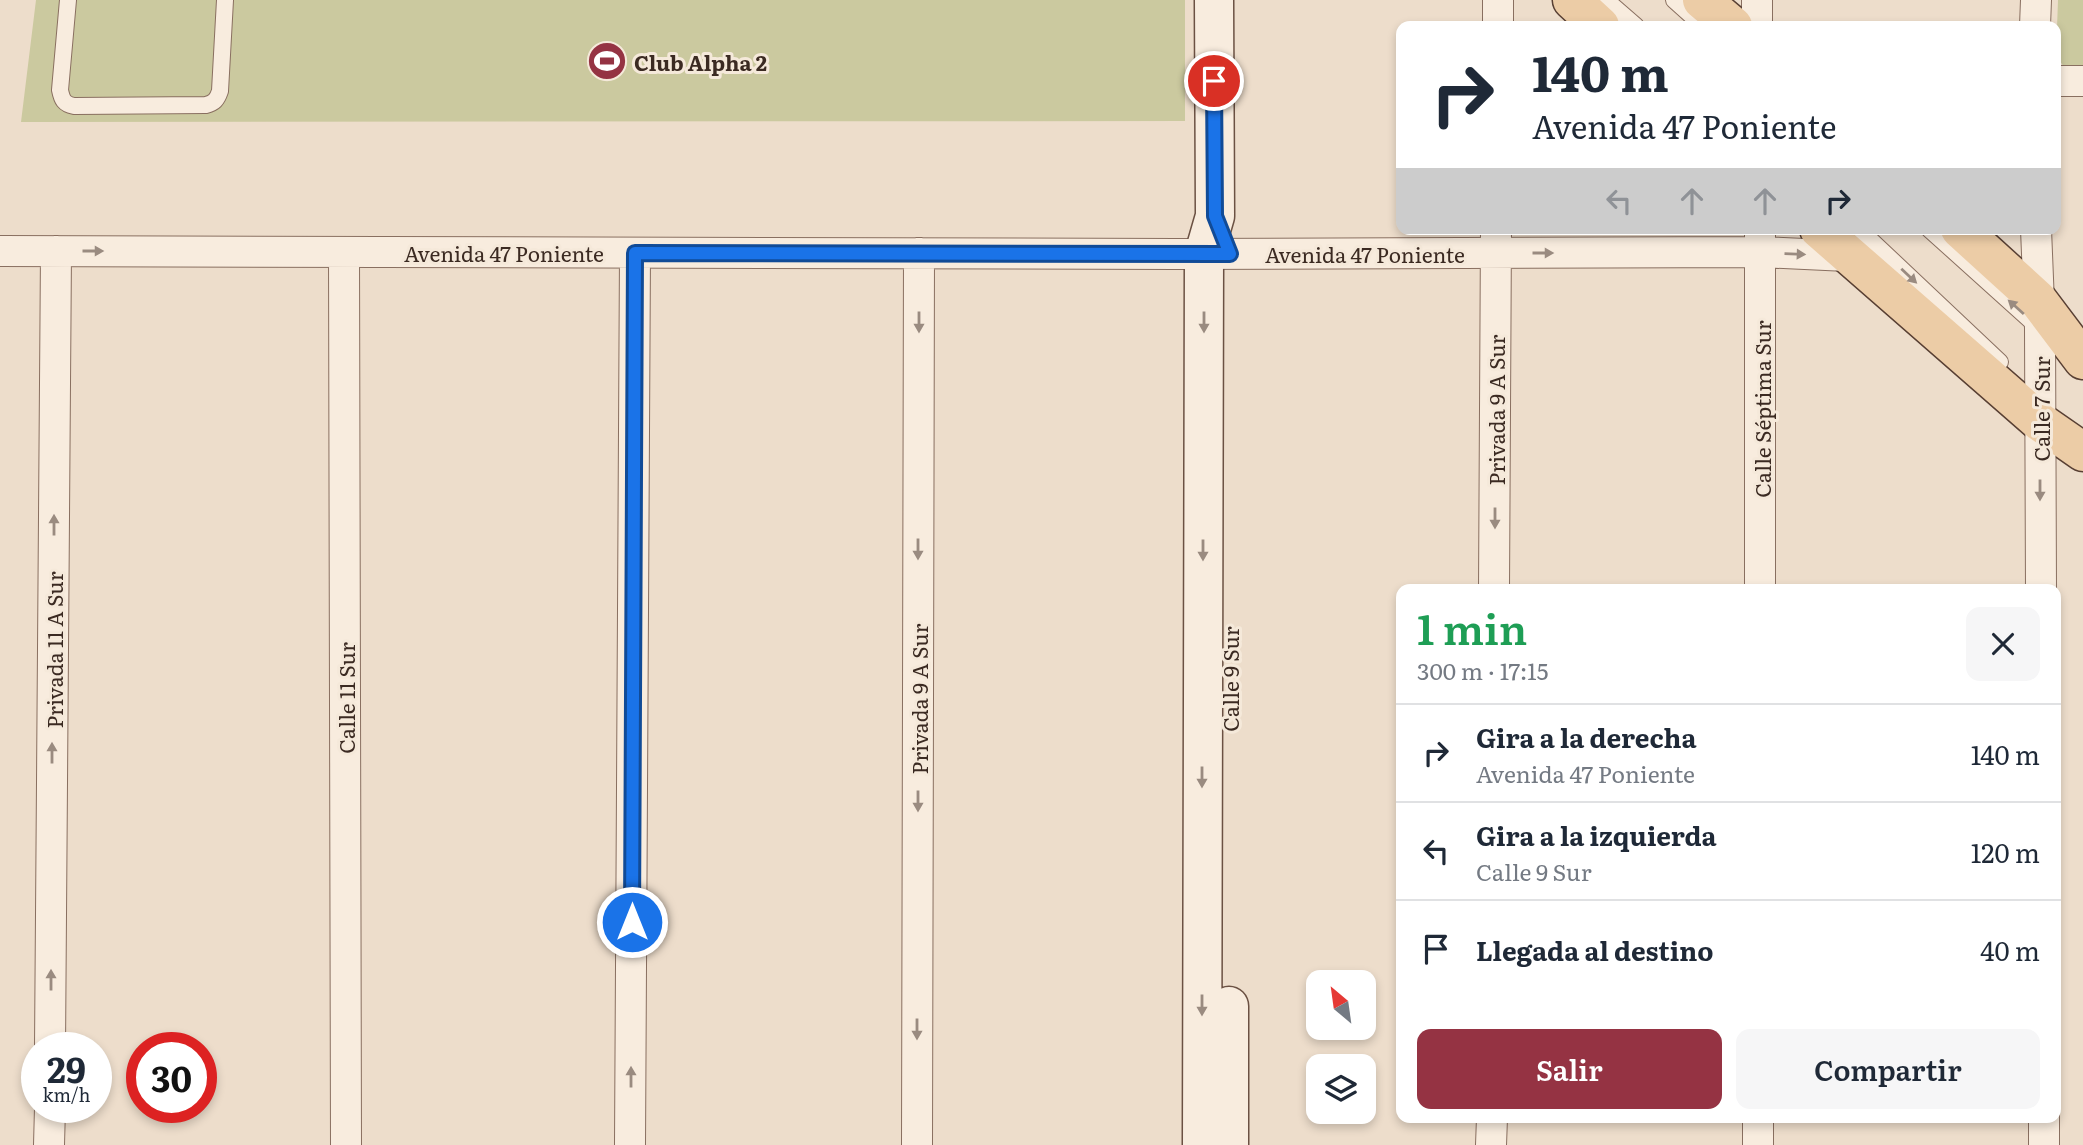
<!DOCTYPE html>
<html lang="es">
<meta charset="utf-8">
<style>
:root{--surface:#fff;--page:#f6f6f7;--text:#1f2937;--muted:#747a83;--line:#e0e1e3;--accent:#953343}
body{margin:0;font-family:Literata,serif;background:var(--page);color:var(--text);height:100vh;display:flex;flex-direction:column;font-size:26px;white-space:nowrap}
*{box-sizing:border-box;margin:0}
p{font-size:23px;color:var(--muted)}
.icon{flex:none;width:38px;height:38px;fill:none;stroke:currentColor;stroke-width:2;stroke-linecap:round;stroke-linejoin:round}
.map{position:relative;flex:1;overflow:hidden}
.sheet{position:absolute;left:1396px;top:584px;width:665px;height:539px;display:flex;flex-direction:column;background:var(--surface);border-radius:14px;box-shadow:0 4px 10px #0003}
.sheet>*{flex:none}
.guide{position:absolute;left:1396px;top:21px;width:665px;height:214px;border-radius:14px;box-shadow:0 4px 10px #0003;background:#fff;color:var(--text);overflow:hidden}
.needle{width:46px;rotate:331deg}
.buttons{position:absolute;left:1306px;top:970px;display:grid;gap:14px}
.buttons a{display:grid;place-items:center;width:70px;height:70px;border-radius:14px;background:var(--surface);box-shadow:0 4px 10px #0003;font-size:35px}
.speed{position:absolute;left:21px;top:1032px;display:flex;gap:14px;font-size:35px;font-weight:700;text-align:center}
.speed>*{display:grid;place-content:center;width:91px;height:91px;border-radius:50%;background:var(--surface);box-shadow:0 4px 10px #0003;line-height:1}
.speed small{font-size:18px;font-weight:400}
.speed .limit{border:10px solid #d22;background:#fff;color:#111}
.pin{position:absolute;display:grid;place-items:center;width:60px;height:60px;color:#fff;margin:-30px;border:4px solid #fff;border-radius:50%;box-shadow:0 2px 7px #0007}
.me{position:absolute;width:77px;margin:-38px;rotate:0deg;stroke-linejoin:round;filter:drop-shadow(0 0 5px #0008)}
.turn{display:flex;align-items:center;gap:24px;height:147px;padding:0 21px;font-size:32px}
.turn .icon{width:91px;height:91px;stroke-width:2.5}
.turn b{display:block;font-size:49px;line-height:60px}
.lanes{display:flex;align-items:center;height:66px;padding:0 21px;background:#0003;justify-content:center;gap:35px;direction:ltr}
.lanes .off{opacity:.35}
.round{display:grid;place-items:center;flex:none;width:74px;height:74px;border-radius:14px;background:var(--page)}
.overview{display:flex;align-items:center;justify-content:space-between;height:119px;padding:0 21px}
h1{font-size:42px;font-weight:600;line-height:52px;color:#1e9e55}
.cta{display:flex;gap:14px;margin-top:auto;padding:14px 21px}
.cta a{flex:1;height:80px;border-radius:14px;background:var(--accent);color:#fff;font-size:28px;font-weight:600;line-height:80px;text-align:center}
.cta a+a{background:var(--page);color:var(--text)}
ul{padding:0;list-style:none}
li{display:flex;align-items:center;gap:21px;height:98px;padding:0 21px;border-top:2px solid var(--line)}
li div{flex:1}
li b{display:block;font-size:26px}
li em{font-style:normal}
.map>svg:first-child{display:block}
.green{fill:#cbc99f}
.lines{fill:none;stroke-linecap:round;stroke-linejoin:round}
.lane-casing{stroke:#896f60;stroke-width:18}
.street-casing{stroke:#896f60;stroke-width:32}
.secondary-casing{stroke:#6b5143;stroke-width:41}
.primary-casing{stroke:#583f33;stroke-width:41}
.lane{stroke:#f8ecde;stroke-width:16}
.street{stroke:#f8ecde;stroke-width:30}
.secondary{stroke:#f8ecde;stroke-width:38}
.primary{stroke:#eccca6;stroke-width:38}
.oneway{fill:#9a8b80}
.route-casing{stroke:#114b97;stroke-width:18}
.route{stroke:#1a73e8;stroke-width:12}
.labels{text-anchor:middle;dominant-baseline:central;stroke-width:6;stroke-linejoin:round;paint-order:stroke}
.poi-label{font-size:21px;font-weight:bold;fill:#3b2a22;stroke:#f5e9da;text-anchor:start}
.street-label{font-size:21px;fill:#3b2a22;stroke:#f5e9da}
</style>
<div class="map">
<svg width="2083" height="1145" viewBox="0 0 2083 1145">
<rect width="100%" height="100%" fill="#edddcb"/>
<path class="green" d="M 36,0 L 1185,0 L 1185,121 L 21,122 Z
M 2058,0 L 2083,0 L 2083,76 L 2071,76 L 2056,56 Z"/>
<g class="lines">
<g class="lane-casing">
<path id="lane" d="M 68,0 L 60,90 C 62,100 64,104 74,106 L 206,105 C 214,103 217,100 220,91 L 225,0
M 1606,0 L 1636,26
M 1674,0 L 1703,26
M 1859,229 L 2000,362
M 1929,229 L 2039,328"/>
</g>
<g class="street-casing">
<path id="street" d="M 1757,0 L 1757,26
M 1498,26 L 1498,0
M 2035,26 L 2036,0
M 2056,81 L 2083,81
M 2036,229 L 2040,328 L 2041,590
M 0,251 L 1177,254 L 1761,252 L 1847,256
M 344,252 L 346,1145
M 1494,590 L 1496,229
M 1760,590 L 1760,229
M 50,1048 L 56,251
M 2044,1118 L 2044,1145
M 49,1145 L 50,1108
M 630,1145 L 635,253
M 917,1145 L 919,253
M 1491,1145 L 1492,1118
M 1758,1145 L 1758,1118"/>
</g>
<g class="secondary-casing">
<path id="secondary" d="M 1202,1145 L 1204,254 L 1215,216 L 1214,0
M 1229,1145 L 1229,1006"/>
</g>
<g class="primary-casing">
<path id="primary" d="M 1572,0 L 1600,26
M 1702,0 L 1733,26
M 1819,229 L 2040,422 L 2083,452
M 1960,229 L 2037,299 L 2083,360"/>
</g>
<use href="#lane" class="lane"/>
<use href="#street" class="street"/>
<use href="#secondary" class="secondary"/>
<use href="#primary" class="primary"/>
</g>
<defs><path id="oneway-solid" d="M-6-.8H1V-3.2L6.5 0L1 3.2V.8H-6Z" transform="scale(1.75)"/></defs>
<g class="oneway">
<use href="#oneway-solid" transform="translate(93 251)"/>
<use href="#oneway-solid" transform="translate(1543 253)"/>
<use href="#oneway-solid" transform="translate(1795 254) rotate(2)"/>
<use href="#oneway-solid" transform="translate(1909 276) rotate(43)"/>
<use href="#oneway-solid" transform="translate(2016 307) rotate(-138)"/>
<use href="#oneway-solid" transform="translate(919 322) rotate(90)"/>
<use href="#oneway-solid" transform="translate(1204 322) rotate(90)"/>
<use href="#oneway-solid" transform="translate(2040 490) rotate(90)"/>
<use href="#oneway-solid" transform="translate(1495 518) rotate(90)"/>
<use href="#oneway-solid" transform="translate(54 525) rotate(-90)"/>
<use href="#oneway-solid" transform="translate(918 549) rotate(90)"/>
<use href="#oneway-solid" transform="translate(1203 550) rotate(90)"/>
<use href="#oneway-solid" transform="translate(52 753) rotate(-90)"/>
<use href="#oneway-solid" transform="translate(1202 777) rotate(90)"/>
<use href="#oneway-solid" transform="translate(918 801) rotate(90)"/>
<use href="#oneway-solid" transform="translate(51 980) rotate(-90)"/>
<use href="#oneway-solid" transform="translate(1202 1005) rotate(90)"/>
<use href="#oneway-solid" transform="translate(917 1029) rotate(90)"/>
<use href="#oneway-solid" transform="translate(631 1077) rotate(-90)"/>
</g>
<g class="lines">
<g class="route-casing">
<path id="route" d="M 632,922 L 635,253 L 1230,254 L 1215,216 L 1214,81"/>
</g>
<use href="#route" class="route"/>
</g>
<defs>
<g id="stadium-disc" transform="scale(2.0125)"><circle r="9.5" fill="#953343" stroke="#f5e9da"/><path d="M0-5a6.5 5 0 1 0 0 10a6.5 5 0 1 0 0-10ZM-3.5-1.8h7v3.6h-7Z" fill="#fff"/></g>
</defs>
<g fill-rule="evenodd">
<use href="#stadium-disc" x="607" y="61"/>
</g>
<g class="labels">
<g class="poi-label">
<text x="634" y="61">Club Alpha 2</text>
</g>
<g class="street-label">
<text x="504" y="252">Avenida 47 Poniente</text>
<text x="1365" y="253">Avenida 47 Poniente</text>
<text transform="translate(1761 409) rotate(-90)">Calle Séptima Sur</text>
<text transform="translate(2040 409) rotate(-90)">Calle 7 Sur</text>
<text transform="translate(1495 410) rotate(-90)">Privada 9 A Sur</text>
<text transform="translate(53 650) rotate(-90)">Privada 11 A Sur</text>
<text transform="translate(1229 679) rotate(-90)">Calle 9 Sur</text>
<text transform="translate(345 698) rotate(-90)">Calle 11 Sur</text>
<text transform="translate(918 699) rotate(-90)">Privada 9 A Sur</text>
</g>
</g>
</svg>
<div class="buttons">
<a><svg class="needle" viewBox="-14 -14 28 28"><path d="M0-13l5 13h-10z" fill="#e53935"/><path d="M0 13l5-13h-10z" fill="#747a83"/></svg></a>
<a><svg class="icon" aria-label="layers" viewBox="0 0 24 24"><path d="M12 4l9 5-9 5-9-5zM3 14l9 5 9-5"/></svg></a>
</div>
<div class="speed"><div>29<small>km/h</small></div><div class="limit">30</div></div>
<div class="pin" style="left:1214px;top:81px;background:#d93025"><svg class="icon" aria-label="arrive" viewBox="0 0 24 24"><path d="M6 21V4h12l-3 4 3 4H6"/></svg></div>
<svg class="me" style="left:632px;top:922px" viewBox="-20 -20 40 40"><circle r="17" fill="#1a73e8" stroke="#fff" stroke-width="3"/><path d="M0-11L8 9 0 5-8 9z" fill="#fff"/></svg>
<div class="guide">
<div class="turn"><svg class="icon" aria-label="right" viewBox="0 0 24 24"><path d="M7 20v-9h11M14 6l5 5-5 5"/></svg><div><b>140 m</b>Avenida 47 Poniente</div></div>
<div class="lanes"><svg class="icon off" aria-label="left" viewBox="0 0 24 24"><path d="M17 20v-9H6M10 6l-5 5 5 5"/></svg><svg class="icon off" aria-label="ahead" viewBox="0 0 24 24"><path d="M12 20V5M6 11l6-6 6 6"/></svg><svg class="icon off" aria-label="ahead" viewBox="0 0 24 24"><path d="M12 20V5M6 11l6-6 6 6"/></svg><svg class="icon" aria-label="right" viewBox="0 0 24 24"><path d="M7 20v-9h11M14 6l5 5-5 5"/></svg></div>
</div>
<section class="sheet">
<div class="overview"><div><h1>1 min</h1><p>300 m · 17:15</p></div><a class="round"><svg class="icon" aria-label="close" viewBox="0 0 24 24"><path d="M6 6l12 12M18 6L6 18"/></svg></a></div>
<ul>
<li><svg class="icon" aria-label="right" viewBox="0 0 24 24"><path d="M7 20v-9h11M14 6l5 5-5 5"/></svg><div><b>Gira a la derecha</b><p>Avenida 47 Poniente</p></div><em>140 m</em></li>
<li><svg class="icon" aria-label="left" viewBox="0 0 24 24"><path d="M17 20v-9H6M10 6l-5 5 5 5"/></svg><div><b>Gira a la izquierda</b><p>Calle 9 Sur</p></div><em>120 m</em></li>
<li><svg class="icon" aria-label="arrive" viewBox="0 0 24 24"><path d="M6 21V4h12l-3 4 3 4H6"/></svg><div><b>Llegada al destino</b></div><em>40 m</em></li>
</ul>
<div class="cta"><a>Salir</a><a>Compartir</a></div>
</section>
</div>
